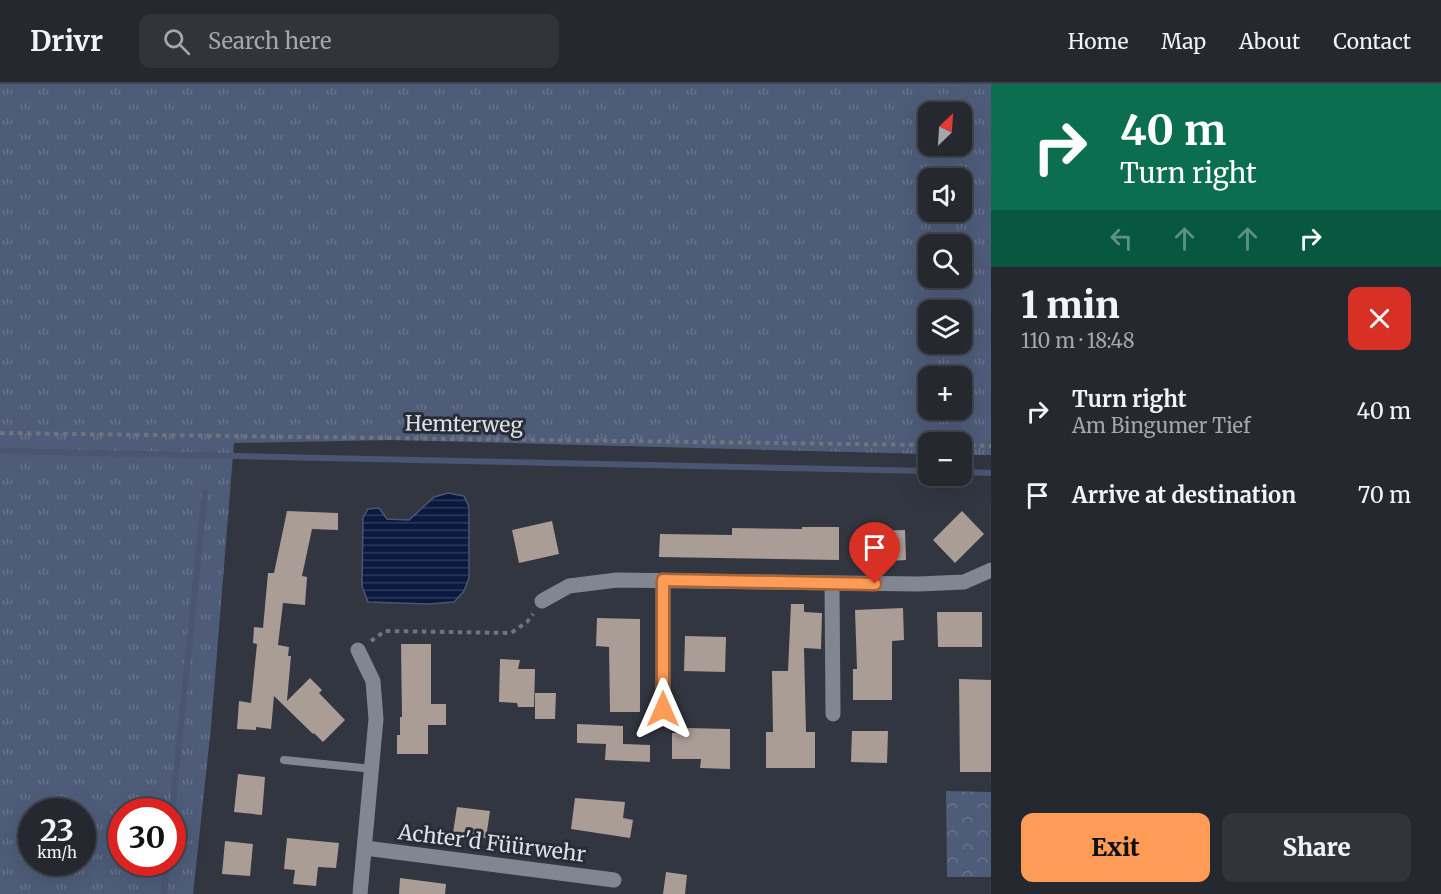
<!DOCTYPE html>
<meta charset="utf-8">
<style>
:root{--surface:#262830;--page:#32343c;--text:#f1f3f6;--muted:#a4a6ab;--line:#42444c;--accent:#fe9c57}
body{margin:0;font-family:Merriweather,serif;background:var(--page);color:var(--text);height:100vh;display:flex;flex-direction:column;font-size:22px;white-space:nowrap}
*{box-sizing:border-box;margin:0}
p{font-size:20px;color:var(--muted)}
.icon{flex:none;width:33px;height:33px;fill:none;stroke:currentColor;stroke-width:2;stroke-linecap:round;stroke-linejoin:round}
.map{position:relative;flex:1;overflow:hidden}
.panel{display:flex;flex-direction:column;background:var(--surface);width:450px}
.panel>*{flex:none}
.guide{background:#0b6e4f;color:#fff;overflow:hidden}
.needle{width:39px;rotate:25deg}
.buttons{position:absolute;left:918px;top:18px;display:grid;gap:12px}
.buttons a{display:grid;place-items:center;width:54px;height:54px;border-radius:12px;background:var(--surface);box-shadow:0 6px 24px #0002,0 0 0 2px var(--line);font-size:30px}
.speed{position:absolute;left:18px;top:714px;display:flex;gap:12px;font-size:30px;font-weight:700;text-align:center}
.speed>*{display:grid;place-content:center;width:78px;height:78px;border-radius:50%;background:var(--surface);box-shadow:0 6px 24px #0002,0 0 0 2px var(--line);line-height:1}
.speed small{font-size:15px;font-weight:400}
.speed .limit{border:9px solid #d22;background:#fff;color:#111}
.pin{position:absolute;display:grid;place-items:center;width:51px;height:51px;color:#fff;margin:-62px -26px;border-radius:50% 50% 50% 0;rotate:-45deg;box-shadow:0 0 6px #0007}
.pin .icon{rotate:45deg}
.me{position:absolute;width:66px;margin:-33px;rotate:0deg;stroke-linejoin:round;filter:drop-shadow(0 0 4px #0008)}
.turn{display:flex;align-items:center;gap:21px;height:126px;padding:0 30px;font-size:27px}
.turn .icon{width:78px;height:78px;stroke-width:2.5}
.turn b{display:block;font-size:42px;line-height:51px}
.lanes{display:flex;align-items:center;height:57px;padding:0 30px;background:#0003;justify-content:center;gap:30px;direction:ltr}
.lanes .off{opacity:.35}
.round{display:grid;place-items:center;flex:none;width:63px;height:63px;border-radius:12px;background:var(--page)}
.overview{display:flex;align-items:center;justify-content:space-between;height:102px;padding:0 30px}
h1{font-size:36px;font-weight:800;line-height:45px}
.primary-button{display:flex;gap:12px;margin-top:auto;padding:12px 30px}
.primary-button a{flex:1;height:69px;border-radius:12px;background:var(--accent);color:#111;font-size:24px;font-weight:800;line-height:69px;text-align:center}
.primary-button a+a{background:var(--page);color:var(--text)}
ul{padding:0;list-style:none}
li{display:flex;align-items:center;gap:18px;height:84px;padding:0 30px}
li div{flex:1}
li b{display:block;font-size:22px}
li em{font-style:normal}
header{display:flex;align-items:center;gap:36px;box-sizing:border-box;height:84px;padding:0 30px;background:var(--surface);border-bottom:2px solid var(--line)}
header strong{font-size:28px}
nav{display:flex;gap:33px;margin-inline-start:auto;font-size:21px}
.search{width:420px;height:54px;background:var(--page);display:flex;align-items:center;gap:15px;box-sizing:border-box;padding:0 21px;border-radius:12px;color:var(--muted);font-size:22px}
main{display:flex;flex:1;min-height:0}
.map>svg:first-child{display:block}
.grass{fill:url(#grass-tufts);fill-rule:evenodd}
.park{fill:url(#park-crowns)}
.water{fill:url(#water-rules);stroke:#4a5572;stroke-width:1.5}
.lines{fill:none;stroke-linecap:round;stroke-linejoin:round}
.stream{stroke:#4a5572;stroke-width:6}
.building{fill:#a99d96}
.path{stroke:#6f737b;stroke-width:4;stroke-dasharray:4.5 4.5;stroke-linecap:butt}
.lane{stroke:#818691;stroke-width:8}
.street{stroke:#818691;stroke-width:15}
.route-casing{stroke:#a56539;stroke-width:15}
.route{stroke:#fe9c57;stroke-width:10}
.labels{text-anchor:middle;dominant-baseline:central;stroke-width:6;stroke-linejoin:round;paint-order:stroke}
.street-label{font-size:21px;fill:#dde0e6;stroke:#282c35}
</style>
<header>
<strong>Drivr</strong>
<div class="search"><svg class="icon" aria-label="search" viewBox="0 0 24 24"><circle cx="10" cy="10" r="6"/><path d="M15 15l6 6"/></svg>Search here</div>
<nav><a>Home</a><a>Map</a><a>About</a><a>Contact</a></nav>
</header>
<main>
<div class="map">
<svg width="991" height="810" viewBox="0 0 991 810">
<defs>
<pattern id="grass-tufts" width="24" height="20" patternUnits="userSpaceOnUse" patternTransform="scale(1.5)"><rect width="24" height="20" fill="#4e5c79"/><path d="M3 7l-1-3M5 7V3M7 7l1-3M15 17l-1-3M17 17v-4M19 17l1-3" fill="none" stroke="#67738c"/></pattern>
<pattern id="park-crowns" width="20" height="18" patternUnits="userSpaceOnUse" patternTransform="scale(1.5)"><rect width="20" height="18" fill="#4e5c79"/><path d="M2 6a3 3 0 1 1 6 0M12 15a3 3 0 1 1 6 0" fill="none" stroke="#67738c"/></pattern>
<pattern id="water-rules" width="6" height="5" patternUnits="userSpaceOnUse" patternTransform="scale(1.5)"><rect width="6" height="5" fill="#0b1941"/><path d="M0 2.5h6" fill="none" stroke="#2e3a5c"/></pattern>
</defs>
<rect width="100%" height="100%" fill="#323640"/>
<path class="grass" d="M 0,0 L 991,0 L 991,371 L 962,371 L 962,358 L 928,358 L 928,370 L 394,356 L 234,359 L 211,643 L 193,810 L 0,810 ZM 928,28 L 962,28 L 962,62 L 928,62 ZM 928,94 L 962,94 L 962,128 L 928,128 ZM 928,160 L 962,160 L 962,194 L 928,194 ZM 928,226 L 962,226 L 962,260 L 928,260 ZM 928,292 L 962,292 L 962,326 L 928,326 ZM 32,728 L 82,728 L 82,778 L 32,778 ZM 122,728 L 172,728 L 172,778 L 122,778 Z"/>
<path class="park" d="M 946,707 L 991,708 L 991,793 L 947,793 Z"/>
<path class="water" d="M 448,409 L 464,412 L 469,423 L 469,494 L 464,507 L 454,518 L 429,520 L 368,518 L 362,502 L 363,434 L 368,425 L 379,424 L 387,435 L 409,436 L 434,413 Z"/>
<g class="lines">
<path class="stream" d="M 0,367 L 928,387
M 962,388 L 991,389
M 172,728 L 205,408
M 164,810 L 167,778"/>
</g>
<path class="building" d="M 287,427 L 338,429 L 338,446 L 312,445 L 302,492 L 307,493 L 305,521 L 283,519 L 278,561 L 289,563 L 288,572 L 291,572 L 287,617 L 310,594 L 322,606 L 319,609 L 345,636 L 323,658 L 314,649 L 313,650 L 274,612 L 271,645 L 256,643 L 256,646 L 237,645 L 239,617 L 251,619 L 257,560 L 253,559 L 254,543 L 263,544 L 268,489 L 274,489 Z
M 962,427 L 984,450 L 955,479 L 933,456 Z
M 552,437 L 559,470 L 519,479 L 512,446 Z
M 802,443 L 839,443 L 839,476 L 659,473 L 660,450 L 732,451 L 732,444 L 802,445 Z
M 905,446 L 906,476 L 874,478 L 872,447 Z
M 791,520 L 804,520 L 804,528 L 822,529 L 821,565 L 804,564 L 806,648 L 815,648 L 815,684 L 766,684 L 766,648 L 773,648 L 772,587 L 788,587 Z
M 903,524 L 904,556 L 892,557 L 892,616 L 853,616 L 853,585 L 857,585 L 855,526 Z
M 937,528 L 982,528 L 982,563 L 938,563 Z
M 597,534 L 640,535 L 640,628 L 610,628 L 609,563 L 596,562 Z
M 685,552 L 726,553 L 725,588 L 684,587 Z
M 401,560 L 431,560 L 431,620 L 446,620 L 446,641 L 428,641 L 428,670 L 397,670 L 397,651 L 400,651 L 400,633 L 402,633 Z
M 500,575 L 520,576 L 518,585 L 535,585 L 534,623 L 518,623 L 517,619 L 499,618 Z
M 959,595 L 991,596 L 991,688 L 960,688 Z
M 535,609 L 556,609 L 555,635 L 535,635 Z
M 577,640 L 623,642 L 623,660 L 650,661 L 650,678 L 605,676 L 606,660 L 577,659 Z
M 686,644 L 730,645 L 730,685 L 700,684 L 701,675 L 672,675 L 672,649 L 685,649 Z
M 852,647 L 888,647 L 887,679 L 851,678 Z
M 238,690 L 265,693 L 262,731 L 234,728 Z
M 575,714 L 625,718 L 623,734 L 633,736 L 630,754 L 571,745 Z
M 457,723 L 490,727 L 486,754 L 453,749 Z
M 287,754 L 339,759 L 336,784 L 318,783 L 316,802 L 293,800 L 295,786 L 284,785 Z
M 225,757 L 253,760 L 250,792 L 222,790 Z
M 666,788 L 687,791 L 685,810 L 663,810 Z
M 400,794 L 446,800 L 445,810 L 399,810 Z"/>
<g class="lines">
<path class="path" d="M 0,349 L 928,361
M 962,361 L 991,362
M 371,557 L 385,547 L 511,549 L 527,538 L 533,530"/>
<path class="lane" d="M 284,676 L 373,685"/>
<path class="street" d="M 832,500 L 833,630
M 542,517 L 569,502 L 617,496 L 919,500 L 964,498 L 991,486
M 358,566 L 373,597 L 376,635 L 360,810
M 663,625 L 663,496
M 365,764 L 614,796"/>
</g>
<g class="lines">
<g class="route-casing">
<path id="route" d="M 663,625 L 663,496 L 875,500"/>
</g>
<use href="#route" class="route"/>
</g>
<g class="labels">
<g class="street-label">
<text transform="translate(464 340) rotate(1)">Hemterweg</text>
<text transform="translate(492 759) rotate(7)">Achter'd Füürwehr</text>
</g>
</g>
</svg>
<div class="buttons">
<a><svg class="needle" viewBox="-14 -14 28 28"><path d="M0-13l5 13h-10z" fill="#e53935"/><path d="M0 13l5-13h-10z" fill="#a4a6ab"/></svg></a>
<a><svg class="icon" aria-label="sound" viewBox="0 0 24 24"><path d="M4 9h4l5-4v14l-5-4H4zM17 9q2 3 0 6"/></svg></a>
<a><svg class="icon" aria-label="search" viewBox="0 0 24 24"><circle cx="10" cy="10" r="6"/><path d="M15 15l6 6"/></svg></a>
<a><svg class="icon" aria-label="layers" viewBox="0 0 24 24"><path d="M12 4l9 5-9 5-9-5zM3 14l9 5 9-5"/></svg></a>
<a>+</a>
<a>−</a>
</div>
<div class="speed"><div>23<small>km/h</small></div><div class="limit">30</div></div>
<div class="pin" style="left:875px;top:500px;background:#d93025"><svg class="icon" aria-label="arrive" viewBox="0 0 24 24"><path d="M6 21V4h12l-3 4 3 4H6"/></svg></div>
<svg class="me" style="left:663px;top:625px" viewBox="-20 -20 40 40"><path d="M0-17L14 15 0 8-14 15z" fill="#fe9c57" stroke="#fff" stroke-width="4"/></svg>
</div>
<section class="panel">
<div class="guide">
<div class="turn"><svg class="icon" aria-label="right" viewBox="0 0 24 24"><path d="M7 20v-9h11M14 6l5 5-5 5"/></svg><div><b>40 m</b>Turn right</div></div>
<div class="lanes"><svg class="icon off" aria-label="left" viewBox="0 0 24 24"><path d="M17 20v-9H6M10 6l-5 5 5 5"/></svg><svg class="icon off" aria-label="ahead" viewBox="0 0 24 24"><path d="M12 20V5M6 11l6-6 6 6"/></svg><svg class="icon off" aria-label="ahead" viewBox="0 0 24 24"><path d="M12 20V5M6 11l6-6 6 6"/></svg><svg class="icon" aria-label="right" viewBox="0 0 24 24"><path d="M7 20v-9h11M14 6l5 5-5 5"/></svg></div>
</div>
<div class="overview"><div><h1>1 min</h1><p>110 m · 18:48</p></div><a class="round" style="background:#d93025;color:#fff"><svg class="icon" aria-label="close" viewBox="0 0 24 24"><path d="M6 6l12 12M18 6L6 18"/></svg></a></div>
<ul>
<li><svg class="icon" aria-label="right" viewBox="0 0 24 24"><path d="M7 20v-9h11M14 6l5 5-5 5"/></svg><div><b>Turn right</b><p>Am Bingumer Tief</p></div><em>40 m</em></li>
<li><svg class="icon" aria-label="arrive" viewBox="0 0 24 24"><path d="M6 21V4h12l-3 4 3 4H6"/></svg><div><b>Arrive at destination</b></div><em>70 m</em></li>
</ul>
<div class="primary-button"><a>Exit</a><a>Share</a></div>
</section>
</main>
